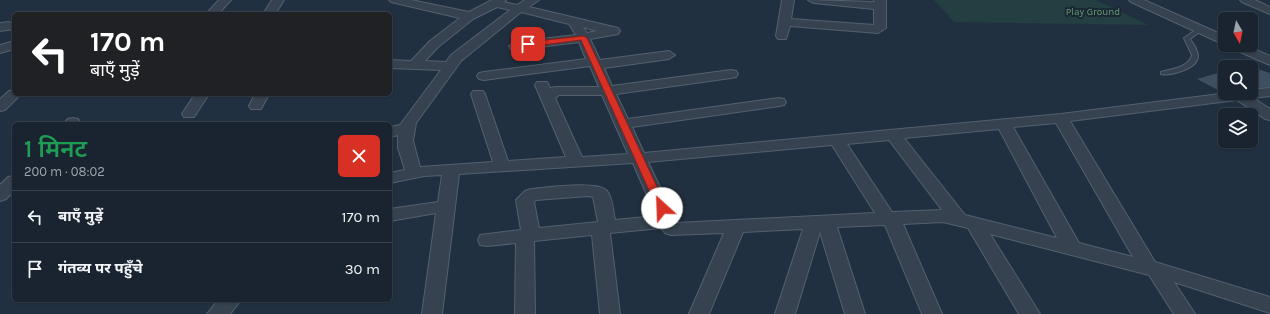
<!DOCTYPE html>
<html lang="hi">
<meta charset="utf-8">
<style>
:root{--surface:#192430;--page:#222c38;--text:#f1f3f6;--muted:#9fa4ab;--line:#37414c}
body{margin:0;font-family:Karla,"Noto Sans Devanagari",sans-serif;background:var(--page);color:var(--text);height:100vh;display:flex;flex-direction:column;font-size:15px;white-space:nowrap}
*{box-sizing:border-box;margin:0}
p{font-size:13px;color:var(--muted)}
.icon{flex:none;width:22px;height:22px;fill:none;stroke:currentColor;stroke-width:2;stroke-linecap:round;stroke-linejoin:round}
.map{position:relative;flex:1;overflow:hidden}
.sheet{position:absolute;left:12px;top:122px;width:380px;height:180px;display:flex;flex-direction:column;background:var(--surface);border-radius:6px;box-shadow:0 1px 3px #0004,0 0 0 1px var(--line)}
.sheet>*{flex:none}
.banner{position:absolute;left:12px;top:12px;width:380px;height:84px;border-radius:6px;box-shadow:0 1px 3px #0004,0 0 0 1px var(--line);background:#202124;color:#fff;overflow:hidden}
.needle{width:26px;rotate:171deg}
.fabs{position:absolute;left:1218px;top:12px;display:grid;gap:8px}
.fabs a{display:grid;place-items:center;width:40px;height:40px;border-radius:6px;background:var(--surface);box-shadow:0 1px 3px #0004,0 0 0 1px var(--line);font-size:20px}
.pin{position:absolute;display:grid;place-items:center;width:34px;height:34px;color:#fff;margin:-17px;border-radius:8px;box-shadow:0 2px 6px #0006}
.me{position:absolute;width:44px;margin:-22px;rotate:335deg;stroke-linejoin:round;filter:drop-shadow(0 0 3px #0008)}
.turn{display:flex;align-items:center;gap:14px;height:84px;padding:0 12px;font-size:18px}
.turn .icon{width:52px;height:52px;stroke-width:2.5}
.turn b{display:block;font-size:28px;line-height:34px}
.round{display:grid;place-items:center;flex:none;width:42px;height:42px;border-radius:6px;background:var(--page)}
.overview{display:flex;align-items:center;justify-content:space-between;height:68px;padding:0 12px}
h1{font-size:24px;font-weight:600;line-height:30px;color:#1e9e55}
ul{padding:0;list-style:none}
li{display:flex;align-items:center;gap:12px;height:52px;padding:0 12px;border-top:1px solid var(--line)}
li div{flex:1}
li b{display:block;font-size:15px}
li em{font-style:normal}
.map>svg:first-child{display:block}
.green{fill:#233f41}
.building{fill:#3d4f60}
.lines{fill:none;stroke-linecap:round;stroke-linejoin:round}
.lane-casing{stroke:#54606e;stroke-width:2}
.street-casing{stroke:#54606e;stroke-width:2}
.lane{fill:#364250;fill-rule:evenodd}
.street{fill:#364250;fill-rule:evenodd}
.route{fill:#d93025;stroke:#8d1f18}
.labels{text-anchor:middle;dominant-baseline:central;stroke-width:4;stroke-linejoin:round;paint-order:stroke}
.far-park-label{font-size:10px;fill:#669e70;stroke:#1b2735}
</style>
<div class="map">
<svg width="1270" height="314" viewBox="0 0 1270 314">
<rect width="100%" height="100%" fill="#213040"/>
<path class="green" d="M 934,0 L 1096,0 L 1148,25 L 954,22 Z"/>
<path class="building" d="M 1251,67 L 1270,73 L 1270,96 L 1237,100 L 1197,79 L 1225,71 L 1225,93 L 1251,93 Z"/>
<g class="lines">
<g class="lane-casing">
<path id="lane" d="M 1200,27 L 1202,28 L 1202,30 L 1190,39 C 1193,43 1198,51 1198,56 C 1198,69 1170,76 1161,74 L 1161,72 C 1172,69 1188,68 1192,55 L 1184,38 Z"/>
</g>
<g class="street-casing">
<path id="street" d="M 219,0 L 231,0 L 218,14 L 206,14 Z
M 272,0 L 284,0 L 275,14 L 263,14 Z
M 389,0 L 411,0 L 469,12 L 492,0 L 506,0 L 504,2 L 517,5 L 525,0 L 539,0 L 529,7 L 618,28 L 620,31 L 618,34 L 590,39 L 600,60 L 669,51 L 675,55 L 669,59 L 604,68 L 612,86 L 731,70 L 736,71 L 738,74 L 736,77 L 731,78 L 616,94 L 628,119 L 779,98 L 784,99 L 786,102 L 784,105 L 779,106 L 632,127 L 644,153 L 1061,114 L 1228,93 L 1251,93 L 1251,90 L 1270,88 L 1270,96 L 1253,98 L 1270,109 L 1270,120 L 1265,119 L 1237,100 L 1070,121 L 1155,262 L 1270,297 L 1270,313 L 1174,282 L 1195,314 L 1174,314 L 1149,275 L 990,234 L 1040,314 L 1019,314 L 968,228 L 943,222 L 903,224 L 942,314 L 922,314 L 885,225 L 837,227 L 865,314 L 845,314 L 820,232 L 795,314 L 775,314 L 803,229 L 743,232 L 709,314 L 689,314 L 724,233 L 671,235 L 665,233 L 661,228 L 610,233 L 620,314 L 600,314 L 592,235 L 534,241 L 535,314 L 515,314 L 516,243 L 487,246 L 480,245 L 478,240 L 480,235 L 521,230 L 516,200 L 525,191 L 531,189 C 545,188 598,180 607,191 C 613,198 613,211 615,220 L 656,216 L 633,163 L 459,174 L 442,314 L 422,314 L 436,213 L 390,221 L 390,209 L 438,202 L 442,175 L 424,176 L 390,183 L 390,173 L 405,170 L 398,148 L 398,135 L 390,137 L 390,127 L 400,125 L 441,70 L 390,68 L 390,60 L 411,61 L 430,41 L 460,18 L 391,2 ZM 497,7 L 510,10 L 451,55 L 446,62 L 425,61 L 438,47 L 473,19 ZM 521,12 L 569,24 L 576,35 L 515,42 L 509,46 L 511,49 L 515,50 L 579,42 L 586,59 L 484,72 L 479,73 L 477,76 L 479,79 L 484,80 L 590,66 L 599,87 L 556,87 L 550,88 L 547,82 L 537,82 L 535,85 L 566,157 L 508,161 L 485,94 L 483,91 L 473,91 L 471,94 L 493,162 L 420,167 L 413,141 L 416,123 L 461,61 ZM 583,27 L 597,31 L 587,33 ZM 559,95 L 602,95 L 628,154 L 582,157 L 555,98 ZM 1056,123 L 1133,257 L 1079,243 L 1013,127 ZM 999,129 L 1057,238 L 965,215 L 904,138 ZM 889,140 L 942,210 L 892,212 L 847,144 ZM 832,145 L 875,213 L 677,223 L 648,162 ZM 588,196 L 593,197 L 598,222 L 539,228 L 534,202 L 536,200 Z
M 782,0 L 794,0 L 791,19 L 874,25 L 874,9 L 814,3 L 808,0 L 874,2 L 874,0 L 886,0 L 886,28 L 878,33 L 790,26 L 786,39 L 778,39 L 776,36 Z
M 1129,0 L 1144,0 L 1225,36 L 1225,45 L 1131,2 Z
M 1240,0 L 1255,0 L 1270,7 L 1270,14 L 1242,2 Z
M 9,22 L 14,25 L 13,29 L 0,31 L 0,23 Z
M 11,42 L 14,43 L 14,49 L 0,53 L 0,45 Z
M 1229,45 L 1245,45 L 1270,56 L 1270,65 L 1231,48 Z
M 14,90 L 14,94 L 21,94 L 5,110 L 0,111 L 0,99 L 9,91 Z
M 195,94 L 209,94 L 194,117 L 184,117 L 182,114 Z
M 255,94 L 269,94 L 261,109 L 251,109 L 249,106 Z
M 73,118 L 78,119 L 80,122 L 79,124 L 63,124 L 68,119 Z
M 14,176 L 14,191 L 6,199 L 0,201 L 0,185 L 8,177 Z
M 218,300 L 241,300 L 230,314 L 207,314 Z"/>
</g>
<use href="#lane" class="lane"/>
<use href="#street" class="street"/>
</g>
<path class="route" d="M 583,36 L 587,38 L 667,208 L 665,210 L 658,210 L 657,208 L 581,40 L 528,47 L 525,44 L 528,42 Z"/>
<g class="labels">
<g class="far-park-label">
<text x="1093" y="12">Play Ground</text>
</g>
</g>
</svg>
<div class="fabs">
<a><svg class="needle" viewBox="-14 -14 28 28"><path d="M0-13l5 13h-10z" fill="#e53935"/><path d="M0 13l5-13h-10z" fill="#9fa4ab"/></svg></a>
<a><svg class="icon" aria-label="search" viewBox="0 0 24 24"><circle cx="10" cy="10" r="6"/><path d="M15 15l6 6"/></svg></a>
<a><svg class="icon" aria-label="layers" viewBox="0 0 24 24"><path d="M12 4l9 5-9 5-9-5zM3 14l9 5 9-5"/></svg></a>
</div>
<div class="pin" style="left:528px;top:44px;background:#d93025"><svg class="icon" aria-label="arrive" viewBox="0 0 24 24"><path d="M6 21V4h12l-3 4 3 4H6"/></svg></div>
<svg class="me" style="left:662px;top:208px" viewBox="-20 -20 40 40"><circle r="19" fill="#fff"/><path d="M0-13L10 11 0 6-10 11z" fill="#d93025"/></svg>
<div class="banner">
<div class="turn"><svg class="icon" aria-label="left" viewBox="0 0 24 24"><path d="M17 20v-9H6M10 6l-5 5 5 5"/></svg><div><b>170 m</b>बाएँ मुड़ें</div></div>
</div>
<section class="sheet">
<div class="overview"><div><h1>1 मिनट</h1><p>200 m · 08:02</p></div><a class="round" style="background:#d93025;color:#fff"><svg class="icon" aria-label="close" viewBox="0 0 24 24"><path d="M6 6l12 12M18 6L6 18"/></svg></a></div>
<ul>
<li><svg class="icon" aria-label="left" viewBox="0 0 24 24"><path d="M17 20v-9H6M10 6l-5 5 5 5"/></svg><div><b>बाएँ मुड़ें</b></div><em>170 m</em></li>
<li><svg class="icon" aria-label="arrive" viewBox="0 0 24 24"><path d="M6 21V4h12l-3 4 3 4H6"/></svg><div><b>गंतव्य पर पहुँचे</b></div><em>30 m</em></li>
</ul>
</section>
</div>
